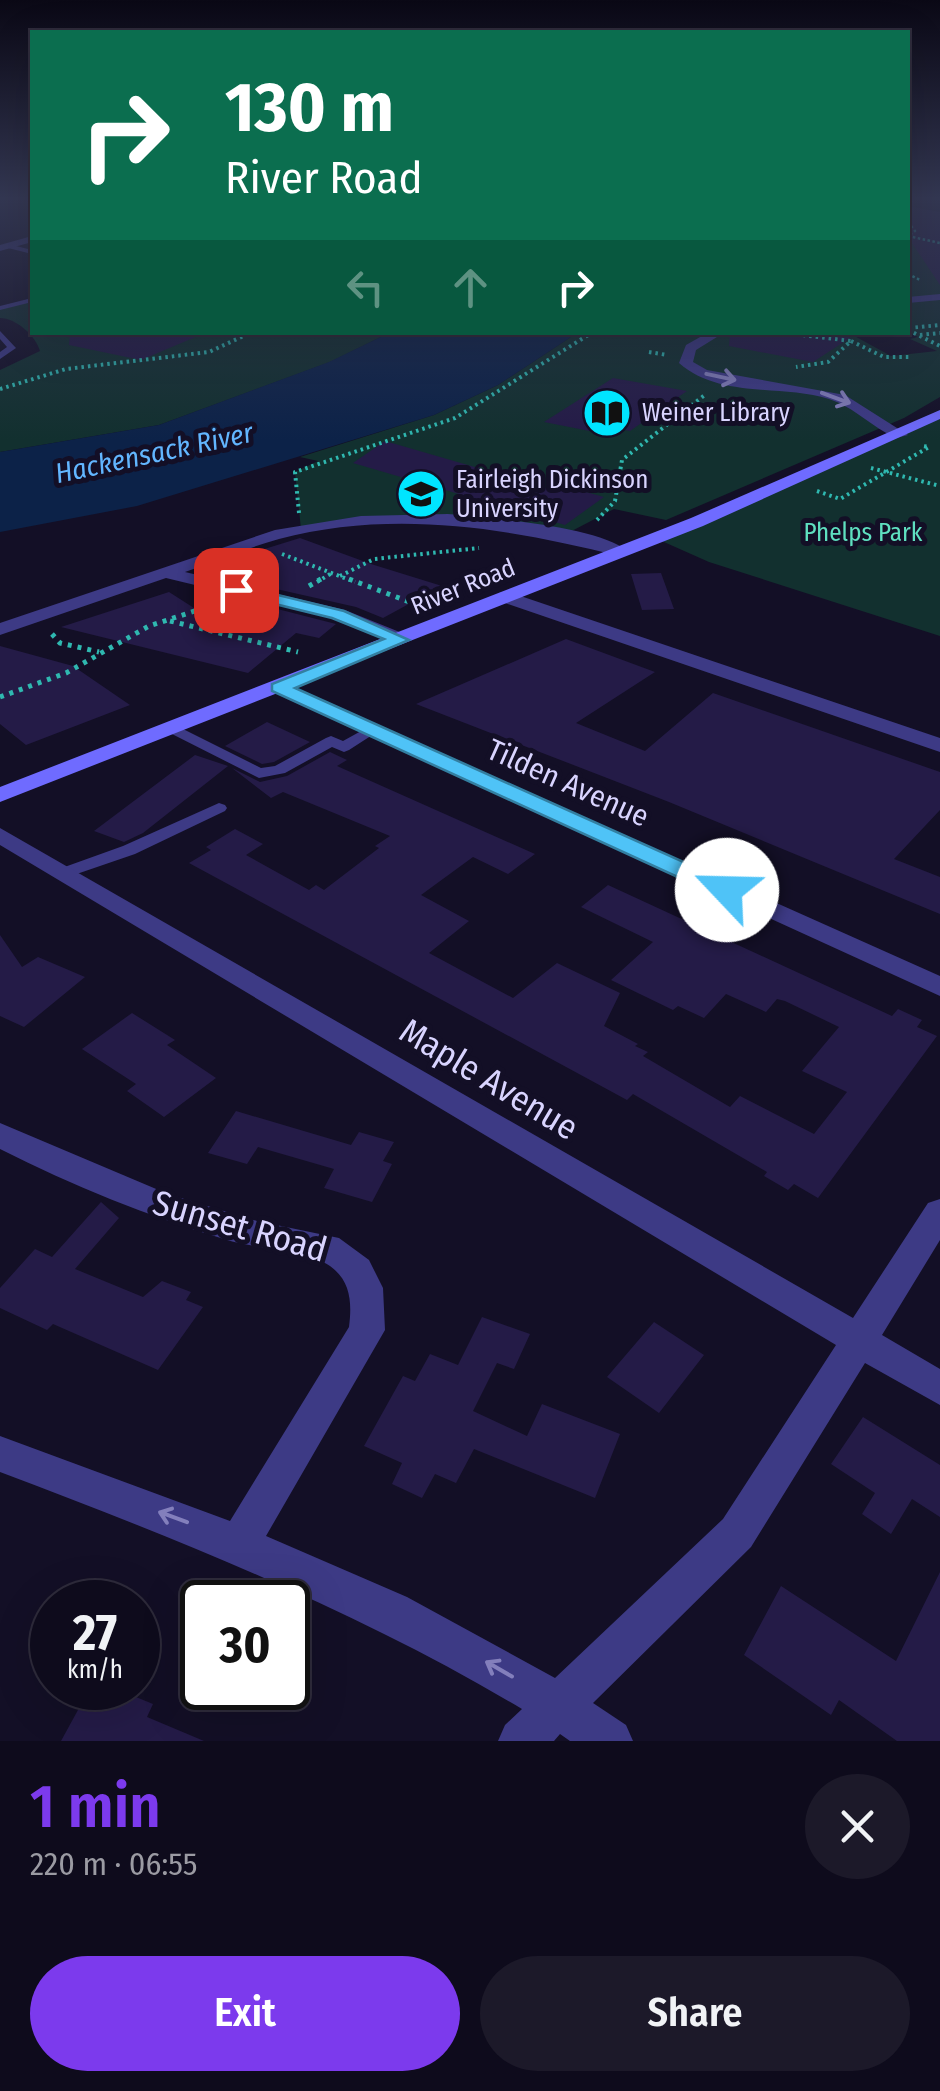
<!DOCTYPE html>
<meta charset="utf-8">
<style>
:root{--surface:#0e0b1c;--page:#1c1929;--text:#f1f3f6;--muted:#9b9ba3;--line:#2e2b3b;--accent:#7c3aed}
body{margin:0;font-family:"Fira Sans Condensed",sans-serif;background:var(--page);color:var(--text);height:100vh;display:flex;flex-direction:column;font-size:38px;white-space:nowrap}
*{box-sizing:border-box;margin:0}
p{font-size:32px;color:var(--muted)}
.icon{flex:none;width:55px;height:55px;fill:none;stroke:currentColor;stroke-width:2;stroke-linecap:round;stroke-linejoin:round}
.map{position:relative;height:1741px;overflow:hidden}
.drawer{display:flex;flex-direction:column;background:var(--surface);flex:1}
.drawer>*{flex:none}
.top-card{position:absolute;left:30px;top:30px;width:880px;height:305px;border-radius:0px;box-shadow:0 10px 40px #0002,0 0 0 2px var(--line);background:#0b6e4f;color:#fff;overflow:hidden}
.speed{position:absolute;left:30px;top:1580px;display:flex;gap:20px;font-size:50px;font-weight:700;text-align:center}
.speed>*{display:grid;place-content:center;width:130px;height:130px;border-radius:50%;background:var(--surface);box-shadow:0 10px 40px #0002,0 0 0 2px var(--line);line-height:1}
.speed small{font-size:25px;font-weight:400}
.speed .limit{border:5px solid #111;border-radius:15px;background:#fff;color:#111}
.pin{position:absolute;display:grid;place-items:center;width:85px;height:85px;color:#fff;margin:-42px;border-radius:20px;box-shadow:0 5px 15px #0006}
.me{position:absolute;width:110px;margin:-55px;rotate:294deg;stroke-linejoin:round;filter:drop-shadow(0 0 8px #0008)}
.turn{display:flex;align-items:center;gap:35px;height:210px;padding:0 30px;font-size:45px}
.turn .icon{width:130px;height:130px;stroke-width:2.5}
.turn b{display:block;font-size:70px;line-height:85px}
.lanes{display:flex;align-items:center;height:95px;padding:0 30px;background:#0003;justify-content:center;gap:50px;direction:ltr}
.lanes .off{opacity:.35}
.round{display:grid;place-items:center;flex:none;width:105px;height:105px;border-radius:52px;background:var(--page)}
.head{display:flex;align-items:center;justify-content:space-between;height:170px;padding:0 30px}
h1{font-size:60px;font-weight:600;line-height:75px;color:var(--accent)}
.action{display:flex;gap:20px;margin-top:auto;padding:20px 30px}
.action a{flex:1;height:115px;border-radius:60px;background:var(--accent);color:#fff;font-size:40px;font-weight:600;line-height:115px;text-align:center}
.action a+a{background:var(--page);color:var(--text)}
.map>svg:first-child{display:block}
.green{fill:#12302f}
.water{fill:#0c2248}
.building{fill:#241b47}
.lines{fill:none;stroke-linecap:round;stroke-linejoin:round}
.path-far2{stroke:#2fb8b0;stroke-width:2.5;stroke-dasharray:2.5 2.5;stroke-linecap:butt}
.path-far1{stroke:#2fb8b0;stroke-width:4;stroke-dasharray:2.5 4;stroke-linecap:butt}
.path{stroke:#2fb8b0;stroke-width:5;stroke-dasharray:4 6;stroke-linecap:butt}
.service{fill:#3d3a85;fill-rule:evenodd}
.minor{fill:#3d3a85;fill-rule:evenodd}
.secondary{fill:#6f6bff;fill-rule:evenodd}
.oneway{stroke:#837fbc}
.route{fill:#4fc3f7;stroke:#337fa1;stroke-width:2.5}
.labels{text-anchor:middle;dominant-baseline:central;stroke-width:10;stroke-linejoin:round;paint-order:stroke}
.far-poi-label{font-size:25px;fill:#d9d4ff;stroke:#130f26;text-anchor:start}
.far-park-label{font-size:25px;fill:#5fe0c0;stroke:#130f26}
.far-street-label{font-size:25px;fill:#d9d4ff;stroke:#130f26}
.far-water-label{font-size:28px;font-style:italic;fill:#62b6ff;stroke:#130f26}
.street-label{font-size:30px;fill:#d9d4ff;stroke:#130f26}
.near-street-label{font-size:35px;fill:#d9d4ff;stroke:#130f26}
</style>
<div class="map">
<svg width="940" height="1741" viewBox="0 0 940 1741">
<rect width="100%" height="100%" fill="#130f26"/>
<path class="green" d="M 908,214 L 928,218 L 940,243 L 940,397 L 904,418 L 666,520 L 614,509 L 564,535 L 454,518 L 301,529 L 295,472 L 318,461 L 300,457 L 434,415 L 498,385 L 577,333 L 849,333 L 891,356 L 937,351 L 910,339 L 918,337 L 908,332 L 908,236 L 918,239 L 908,234 Z
M 32,300 L 32,332 L 389,333 L 330,362 L 159,425 L 0,452 L 0,370 L 40,351 C 36,336 16,318 0,318 L 0,308 Z
M 940,414 L 940,636 L 709,562 L 655,538 Z"/>
<path class="water" d="M 389,333 L 577,333 L 498,385 L 434,415 L 137,506 L 0,532 L 0,452 L 159,425 L 329,362 Z"/>
<path class="building" d="M 908,206 L 940,212 L 940,285 L 908,237 Z
M 70,332 L 205,332 L 205,333 L 141,360 L 69,345 Z
M 730,332 L 859,332 L 813,362 L 729,346 Z
M 613,378 L 687,391 L 630,431 L 619,429 L 610,435 L 544,422 Z
M 385,441 L 554,490 L 561,485 L 604,497 L 565,525 L 353,463 Z
M 300,538 L 371,564 L 442,586 L 383,618 L 356,607 L 249,583 L 264,572 L 229,560 Z
M 661,573 L 674,609 L 642,610 L 631,574 Z
M 169,592 L 205,615 L 230,597 L 336,624 L 319,638 L 296,633 L 248,673 L 61,627 Z
M 566,639 L 655,672 L 576,723 L 645,751 L 713,693 L 940,772 L 940,810 L 894,859 L 940,877 L 940,914 L 669,802 L 416,704 Z
M 0,646 L 73,666 L 130,705 L 26,745 L 0,724 Z
M 267,722 L 310,742 L 274,762 L 262,764 L 225,746 Z
M 330,752 L 347,760 L 337,766 L 535,854 L 508,874 L 473,857 L 421,895 L 469,921 L 429,953 L 513,998 L 557,963 L 620,993 L 604,1026 L 638,1044 L 635,1046 L 648,1052 L 643,1056 L 730,1107 L 740,1096 L 814,1134 L 847,1092 L 802,1071 L 839,1027 L 785,1001 L 777,999 L 766,1012 L 726,994 L 704,1018 L 678,1006 L 673,1010 L 611,980 L 653,942 L 581,907 L 608,885 L 892,1016 L 898,1009 L 922,1020 L 917,1027 L 937,1036 L 818,1198 L 794,1184 L 788,1190 L 764,1176 L 767,1172 L 633,1094 L 627,1100 L 189,863 L 211,850 L 206,847 L 235,829 L 263,844 L 246,855 L 309,890 L 316,885 L 324,890 L 379,848 L 375,846 L 390,836 L 283,792 L 271,798 L 232,768 L 260,782 L 287,776 Z
M 195,755 L 228,766 L 143,833 L 124,842 L 94,831 Z
M 0,935 L 22,967 L 38,957 L 85,977 L 24,1027 L 0,1016 Z
M 132,1013 L 175,1040 L 167,1045 L 216,1078 L 164,1117 L 127,1091 L 136,1084 L 82,1049 Z
M 236,1111 L 351,1145 L 359,1132 L 394,1142 L 383,1161 L 392,1164 L 372,1202 L 324,1188 L 334,1169 L 258,1147 L 247,1164 L 208,1153 Z
M 101,1202 L 119,1218 L 75,1269 L 143,1297 L 162,1281 L 191,1292 L 186,1300 L 203,1307 L 158,1370 L 53,1324 L 47,1330 L 0,1308 L 0,1288 L 35,1249 L 52,1257 Z
M 482,1317 L 530,1334 L 514,1369 L 497,1363 L 473,1411 L 527,1436 L 542,1404 L 620,1434 L 595,1498 L 474,1449 L 456,1483 L 435,1474 L 422,1498 L 392,1484 L 402,1463 L 364,1446 L 403,1376 L 415,1381 L 430,1354 L 458,1365 Z
M 654,1322 L 704,1355 L 659,1413 L 607,1377 Z
M 863,1417 L 940,1465 L 940,1517 L 912,1499 L 891,1534 L 862,1514 L 875,1493 L 831,1464 Z
M 940,1572 L 940,1741 L 897,1741 L 839,1700 L 831,1715 L 744,1655 L 781,1586 L 896,1661 Z
M 90,1688 L 114,1688 L 153,1704 L 147,1717 L 204,1741 L 61,1741 Z"/>
<g class="lines">
<path class="path-far2" d="M 908,222 L 915,231 L 909,235
M 908,236 L 940,243
M 908,265 L 909,277
M 908,274 L 920,280"/>
<path class="path-far1" d="M 909,328 L 940,325
M 908,330 L 940,346
M 777,332 L 851,341 L 828,362 L 796,367
M 920,335 L 940,333
M 851,341 L 884,357 L 909,357
M 649,352 L 667,355
M 0,389 L 66,369 L 209,352 L 252,332
M 871,468 L 940,486
M 817,491 L 840,499 L 929,447 L 923,446
M 299,513 L 295,472 L 455,418 L 593,332
M 597,520 L 615,501 L 622,460 L 706,394
M 282,554 L 355,582
M 340,576 L 374,559 L 479,548
M 317,582 L 332,573"/>
<path class="path" d="M 349,579 L 420,606
M 309,586 L 321,579
M 170,621 L 298,652
M 52,634 L 60,643 L 99,652
M 0,697 L 66,673 L 149,626 L 213,605"/>
<path class="service" d="M 8,244 L 32,250 L 32,254 L 8,248 Z
M 32,298 L 32,302 L 0,310 L 0,306 Z
M 0,331 L 16,348 L 0,359 L 0,352 L 7,347 L 0,339 Z
M 173,724 L 261,768 L 275,766 L 326,738 L 331,736 L 343,741 L 372,725 L 380,730 L 349,750 L 344,752 L 332,747 L 285,773 L 259,778 L 168,732 L 165,729 L 168,726 Z
M 219,803 L 225,805 L 227,808 L 225,811 L 135,854 L 65,878 L 56,873 L 59,869 L 123,846 Z"/>
<path class="minor" d="M 32,236 L 32,242 L 0,251 L 0,245 Z
M 940,294 L 940,300 L 908,303 L 908,297 Z
M 709,332 L 725,332 L 696,350 L 693,362 L 707,370 L 845,395 L 908,435 L 896,438 C 872,427 854,407 829,399 C 781,384 720,399 679,363 L 686,345 Z
M 448,514 C 490,518 596,526 628,551 L 619,556 C 508,528 393,509 279,539 C 247,548 216,561 185,572 L 345,610 L 407,635 L 410,639 L 400,645 L 332,618 L 166,578 L 0,635 L 0,623 L 275,530 L 361,516 Z
M 506,591 L 940,738 L 940,752 L 499,601 L 499,593 Z
M 279,681 L 940,976 L 940,996 L 272,691 L 269,687 L 272,683 Z
M 0,828 L 853,1318 L 928,1203 L 940,1199 L 940,1240 L 882,1335 L 940,1369 L 940,1405 L 865,1363 L 751,1547 L 593,1703 L 626,1725 L 633,1741 L 570,1741 L 560,1734 L 554,1741 L 498,1741 L 505,1725 L 522,1709 C 356,1610 180,1540 0,1472 L 0,1436 L 230,1521 L 349,1327 C 352,1303 351,1281 330,1266 C 312,1252 253,1248 227,1240 C 148,1216 73,1186 0,1149 L 0,1123 L 168,1194 L 257,1221 L 339,1238 L 369,1260 L 383,1288 L 385,1330 L 266,1536 L 407,1597 L 555,1678 L 723,1519 L 836,1345 L 0,845 Z"/>
<path class="secondary" d="M 940,410 L 940,419 L 703,526 L 0,802 L 0,787 L 691,518 Z"/>
</g>
<defs><path id="oneway-shaft" d="M-6 0H5M1.5-3L5.5 0L1.5 3" fill="none" stroke-width="1.6" stroke-linecap="round" stroke-linejoin="round" transform="scale(2.5)"/></defs>
<g class="oneway">
<use href="#oneway-shaft" transform="translate(721 377) rotate(12)"/>
<use href="#oneway-shaft" transform="translate(836 398) rotate(20)"/>
<use href="#oneway-shaft" transform="translate(173 1517) rotate(-160)"/>
<use href="#oneway-shaft" transform="translate(499 1669) rotate(-150)"/>
</g>
<linearGradient id="sky" x2="0" y2="1"><stop stop-color="#0a0815"/><stop offset="0.45" stop-color="#333752"/><stop offset="1" stop-color="#333752" stop-opacity="0"/></linearGradient>
<rect width="940" height="440" fill="url(#sky)"/>
<path class="route" d="M 236,585 L 344,611 L 409,640 L 295,688 L 735,885 L 739,890 L 735,896 L 719,896 L 272,691 L 272,684 L 384,639 L 332,618 L 230,593 L 230,586 Z"/>
<defs>
<g id="library-disc" transform="scale(2.5)"><circle r="9.5" fill="#00e5ff" stroke="#130f26"/><path d="M-6-4Q-3-5.5-.7-3.5V5Q-3 3-6 4ZM6-4Q3-5.5 .7-3.5V5Q3 3 6 4Z" fill="#111"/></g>
<g id="university-disc" transform="scale(2.5)"><circle r="9.5" fill="#00e5ff" stroke="#130f26"/><path d="M0-5L7-2L0 1L-7-2ZM-4 1L0 2.5L4 1V4Q0 6-4 4Z" fill="#111"/></g>
</defs>
<g fill-rule="evenodd">
<use href="#library-disc" x="607" y="413"/>
<use href="#university-disc" x="421" y="494"/>
</g>
<g class="labels">
<g class="far-poi-label">
<text x="642" y="413">Weiner Library</text>
<text x="456" y="480">Fairleigh Dickinson<tspan x="456" dy="29">University</tspan></text>
</g>
<g class="far-park-label">
<text x="863" y="533">Phelps Park</text>
</g>
<g class="far-street-label">
<text transform="translate(463 587) rotate(-22)">River Road</text>
</g>
<g class="far-water-label">
<text transform="translate(154 453) rotate(-12)">Hackensack River</text>
</g>
<g class="street-label">
<text transform="translate(568 783) rotate(24)">Tilden Avenue</text>
</g>
<g class="near-street-label">
<text transform="translate(489 1079) rotate(31)">Maple Avenue</text>
<text transform="translate(240 1226) rotate(16)">Sunset Road</text>
</g>
</g>
</svg>
<div class="speed"><div>27<small>km/h</small></div><div class="limit">30</div></div>
<div class="pin" style="left:236px;top:590px;background:#d93025"><svg class="icon" aria-label="arrive" viewBox="0 0 24 24"><path d="M6 21V4h12l-3 4 3 4H6"/></svg></div>
<svg class="me" style="left:727px;top:890px" viewBox="-20 -20 40 40"><circle r="19" fill="#fff"/><path d="M0-13L10 11 0 6-10 11z" fill="#4fc3f7"/></svg>
<div class="top-card">
<div class="turn"><svg class="icon" aria-label="right" viewBox="0 0 24 24"><path d="M7 20v-9h11M14 6l5 5-5 5"/></svg><div><b>130 m</b>River Road</div></div>
<div class="lanes"><svg class="icon off" aria-label="left" viewBox="0 0 24 24"><path d="M17 20v-9H6M10 6l-5 5 5 5"/></svg><svg class="icon off" aria-label="ahead" viewBox="0 0 24 24"><path d="M12 20V5M6 11l6-6 6 6"/></svg><svg class="icon" aria-label="right" viewBox="0 0 24 24"><path d="M7 20v-9h11M14 6l5 5-5 5"/></svg></div>
</div>
</div>
<section class="drawer">
<div class="head"><div><h1>1 min</h1><p>220 m · 06:55</p></div><a class="round"><svg class="icon" aria-label="close" viewBox="0 0 24 24"><path d="M6 6l12 12M18 6L6 18"/></svg></a></div>
<div class="action"><a>Exit</a><a>Share</a></div>
</section>
